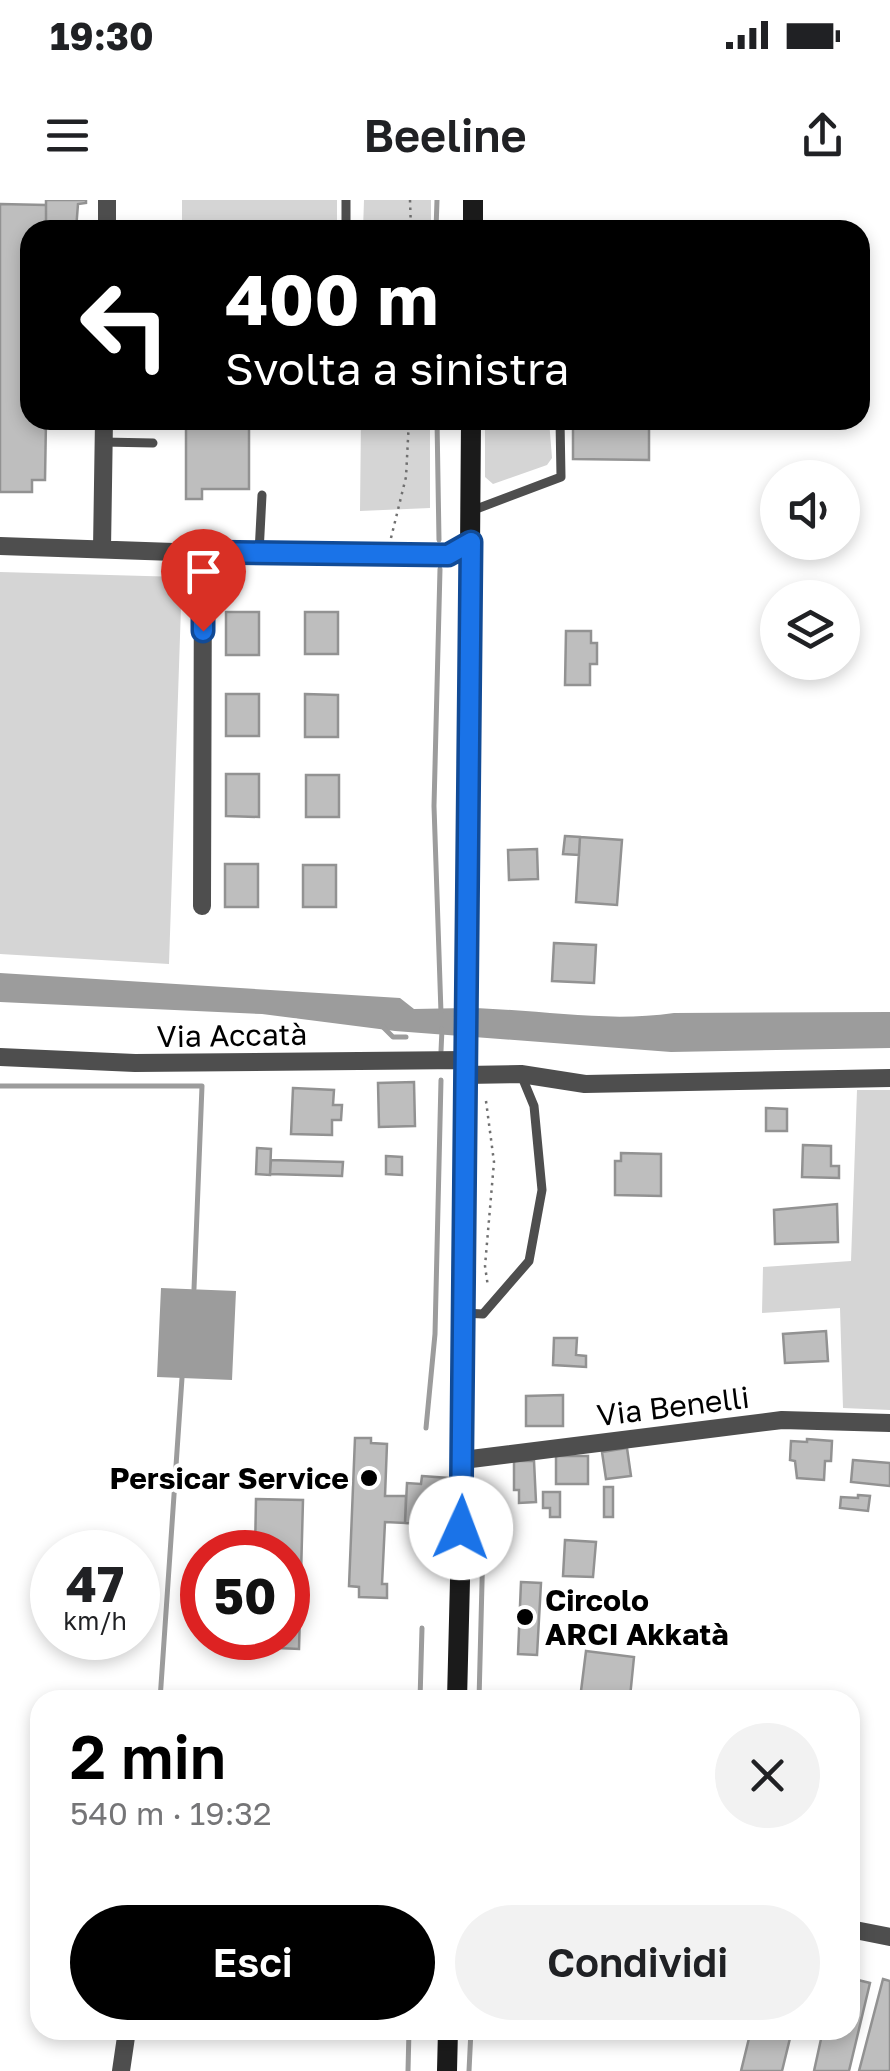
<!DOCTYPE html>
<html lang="it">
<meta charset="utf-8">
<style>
:root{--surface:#fff;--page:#f2f2f2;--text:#202124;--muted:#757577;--accent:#000}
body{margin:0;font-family:"Golos Text",sans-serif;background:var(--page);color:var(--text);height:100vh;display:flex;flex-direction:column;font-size:38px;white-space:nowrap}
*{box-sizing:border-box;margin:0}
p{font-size:32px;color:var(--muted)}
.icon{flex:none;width:55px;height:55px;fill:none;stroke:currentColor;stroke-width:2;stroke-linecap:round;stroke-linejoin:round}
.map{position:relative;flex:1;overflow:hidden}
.panel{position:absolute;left:30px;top:1490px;width:830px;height:350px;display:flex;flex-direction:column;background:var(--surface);border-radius:30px;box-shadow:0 5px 15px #0003}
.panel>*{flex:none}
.top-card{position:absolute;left:20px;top:20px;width:850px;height:210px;border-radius:30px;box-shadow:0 5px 15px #0003;background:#000;color:#fff;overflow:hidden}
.buttons{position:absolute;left:760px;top:260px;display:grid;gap:20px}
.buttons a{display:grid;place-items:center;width:100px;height:100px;border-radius:50%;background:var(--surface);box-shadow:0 5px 15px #0003;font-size:50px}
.speed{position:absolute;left:30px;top:1330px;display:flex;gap:20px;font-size:50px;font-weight:700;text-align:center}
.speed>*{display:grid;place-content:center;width:130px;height:130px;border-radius:50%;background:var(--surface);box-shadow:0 5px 15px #0003;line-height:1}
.speed small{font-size:25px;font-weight:400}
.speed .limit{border:15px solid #d22;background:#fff;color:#111}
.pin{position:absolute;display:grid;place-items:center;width:85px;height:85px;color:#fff;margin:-102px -42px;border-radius:50% 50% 50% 0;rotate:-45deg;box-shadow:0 0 10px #0007}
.pin .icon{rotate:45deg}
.me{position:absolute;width:110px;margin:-55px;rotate:2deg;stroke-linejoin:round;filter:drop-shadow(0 0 8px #0008)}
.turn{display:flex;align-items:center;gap:35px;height:210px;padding:0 40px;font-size:45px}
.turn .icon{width:130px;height:130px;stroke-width:2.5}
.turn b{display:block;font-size:70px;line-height:85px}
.round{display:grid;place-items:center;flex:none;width:105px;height:105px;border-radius:52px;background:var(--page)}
.headline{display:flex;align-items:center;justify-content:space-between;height:170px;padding:0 40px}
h1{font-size:60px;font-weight:600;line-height:75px;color:var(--accent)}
.cta{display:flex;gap:20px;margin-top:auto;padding:20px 40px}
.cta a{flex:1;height:115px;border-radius:60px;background:var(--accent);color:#fff;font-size:40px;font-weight:600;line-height:115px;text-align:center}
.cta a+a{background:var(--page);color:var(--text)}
.status{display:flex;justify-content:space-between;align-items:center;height:70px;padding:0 50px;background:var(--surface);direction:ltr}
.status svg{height:28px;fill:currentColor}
header{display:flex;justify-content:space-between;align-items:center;height:130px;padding:0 40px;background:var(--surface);font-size:45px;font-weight:600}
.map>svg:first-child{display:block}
.green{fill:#d5d5d5}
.water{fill:#9c9c9c}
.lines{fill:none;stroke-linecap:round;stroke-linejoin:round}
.stream{stroke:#9c9c9c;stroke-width:5}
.building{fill:#bebebe;stroke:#929292;stroke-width:2.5}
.path{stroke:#707070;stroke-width:2.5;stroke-dasharray:2.5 5;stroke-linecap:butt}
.lane{stroke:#4e4e4e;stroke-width:9}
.street{stroke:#4e4e4e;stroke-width:18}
.secondary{stroke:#1b1b1b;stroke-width:20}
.route-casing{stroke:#114b97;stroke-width:25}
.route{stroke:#1a73e8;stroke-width:18}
.poi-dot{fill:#000;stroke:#fff;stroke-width:4}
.labels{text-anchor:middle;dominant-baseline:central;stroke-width:8;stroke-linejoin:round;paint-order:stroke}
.street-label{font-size:30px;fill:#000;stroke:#fff}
.poi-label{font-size:30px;font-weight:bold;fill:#000;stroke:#fff;text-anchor:end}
</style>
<div class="status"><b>19:30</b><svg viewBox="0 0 49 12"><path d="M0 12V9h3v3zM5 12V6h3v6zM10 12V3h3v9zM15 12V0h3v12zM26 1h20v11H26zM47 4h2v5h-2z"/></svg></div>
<header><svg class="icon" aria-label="menu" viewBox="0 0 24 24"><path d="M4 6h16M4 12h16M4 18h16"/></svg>Beeline<svg class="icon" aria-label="share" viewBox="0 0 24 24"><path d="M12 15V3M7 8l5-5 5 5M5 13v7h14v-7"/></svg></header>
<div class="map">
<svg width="890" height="1871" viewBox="0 0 890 1871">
<rect width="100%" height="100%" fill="#fff"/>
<path class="green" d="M 182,0 L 337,0 L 337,30 L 182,30 Z
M 364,0 L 431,0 L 431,30 L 363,30 Z
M 361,220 L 430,220 L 430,308 L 360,311 Z
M 485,220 L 549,220 L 552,258 L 547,265 L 493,284 L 485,277 Z
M 0,372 L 182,377 L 169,764 L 0,754 Z
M 857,890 L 890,890 L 890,1210 L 843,1208 L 840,1108 L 762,1113 L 763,1067 L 851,1061 Z"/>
<path class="water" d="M 0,773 L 400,798 L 414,809 C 440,809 467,807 493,809 C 554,812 612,822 674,813 L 890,812 L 890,848 L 671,852 L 395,831 L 262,814 L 0,802 Z
M 161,1088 L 236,1091 L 232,1180 L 157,1177 Z"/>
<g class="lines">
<path class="stream" d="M 436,30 L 437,0
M 437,220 L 439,340
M 440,369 L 434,606 L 441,813
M 383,827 L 393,837 L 406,837
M 441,851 L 442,829
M 0,886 L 202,886 L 194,1089
M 426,1228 L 435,1134 L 441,880
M 160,1500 L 182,1178
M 420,1500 L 422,1428
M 479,1500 L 484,1305
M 408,1871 L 409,1830
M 469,1871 L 471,1830"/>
</g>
<path class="building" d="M 46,0 L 86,0 L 86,3 L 78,4 L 76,30 L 46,30 Z
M 0,4 L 46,5 L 46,30 L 30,30 L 30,220 L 46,220 L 45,280 L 32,280 L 32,292 L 0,292 Z
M 186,220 L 249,220 L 249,289 L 202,289 L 202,299 L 186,299 Z
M 573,220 L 649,220 L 649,260 L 573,259 Z
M 226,412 L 259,412 L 259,455 L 226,455 Z
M 305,412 L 338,412 L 338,454 L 305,454 Z
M 566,431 L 591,431 L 591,443 L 597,443 L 597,464 L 590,464 L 590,485 L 565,485 Z
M 226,494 L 259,494 L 259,536 L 226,536 Z
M 305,494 L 338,495 L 338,537 L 305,537 Z
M 226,574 L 259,574 L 259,617 L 226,616 Z
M 306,575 L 339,575 L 339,617 L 306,617 Z
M 565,636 L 580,637 L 579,655 L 563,654 Z
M 580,637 L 622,640 L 617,705 L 576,702 Z
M 537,649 L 538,679 L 509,680 L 508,650 Z
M 225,664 L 258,664 L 258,707 L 225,707 Z
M 303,665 L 336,665 L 336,707 L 303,707 Z
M 554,743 L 596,745 L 594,783 L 552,781 Z
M 414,882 L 415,926 L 379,927 L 378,883 Z
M 293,888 L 334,890 L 333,905 L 342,905 L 341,920 L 332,920 L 332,935 L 291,934 Z
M 766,908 L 787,909 L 787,931 L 766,931 Z
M 803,945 L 831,946 L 831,966 L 839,966 L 839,978 L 802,977 Z
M 257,948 L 271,949 L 270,975 L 256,974 Z
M 621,953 L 661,954 L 661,996 L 615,995 L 615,961 L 621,961 Z
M 386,956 L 402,957 L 402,975 L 386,974 Z
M 271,960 L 343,962 L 342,976 L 270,974 Z
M 837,1004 L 838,1042 L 775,1044 L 774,1010 Z
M 826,1131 L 828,1161 L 785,1163 L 783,1134 Z
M 554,1138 L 577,1138 L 576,1155 L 586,1156 L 586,1167 L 553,1165 Z
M 563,1195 L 563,1226 L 526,1226 L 526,1196 Z
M 355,1238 L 371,1238 L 371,1243 L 387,1244 L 385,1296 L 406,1296 L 405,1323 L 385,1322 L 382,1384 L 387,1384 L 387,1398 L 359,1397 L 359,1387 L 349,1386 Z
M 807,1239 L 832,1241 L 831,1261 L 825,1261 L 824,1280 L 797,1278 L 795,1261 L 790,1260 L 791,1241 L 807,1242 Z
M 627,1248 L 631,1276 L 606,1279 L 602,1252 Z
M 556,1256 L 588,1256 L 588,1284 L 556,1284 Z
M 853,1260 L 890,1263 L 890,1286 L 851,1282 Z
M 514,1261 L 534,1261 L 536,1302 L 519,1303 L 519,1290 L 514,1290 Z
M 422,1276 L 449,1278 L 447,1325 L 405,1323 L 407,1283 L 421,1284 Z
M 604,1287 L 613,1287 L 613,1317 L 604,1317 Z
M 543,1292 L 560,1292 L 560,1317 L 550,1317 L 550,1308 L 543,1308 Z
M 858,1295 L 870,1296 L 868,1311 L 840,1308 L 841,1297 L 858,1298 Z
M 256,1299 L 303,1300 L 299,1449 L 253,1447 L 253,1438 L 288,1438 L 288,1352 L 255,1352 Z
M 565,1340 L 596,1342 L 593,1377 L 563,1376 Z
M 521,1382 L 541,1383 L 537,1455 L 518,1454 Z
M 586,1451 L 634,1457 L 630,1497 L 581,1491 Z
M 850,1778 L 870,1783 L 849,1871 L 814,1871 L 823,1830 L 850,1830 Z
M 883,1779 L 890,1781 L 890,1871 L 859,1871 Z
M 751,1830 L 792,1830 L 782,1871 L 741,1871 Z"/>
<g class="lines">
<path class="path" d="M 410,0 L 411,30
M 391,338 L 406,277 L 409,220
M 486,901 L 494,962 L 485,1066 L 488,1087"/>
<path class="lane" d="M 346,30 L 346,0
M 103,242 L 153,243
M 471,311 L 561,277 L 560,220
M 259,353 L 262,295
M 464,1113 L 483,1114 L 529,1061 L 542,990 L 534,906 L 522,877"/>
<path class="street" d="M 107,30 L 107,0
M 0,346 L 203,353 L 448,355 L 471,342
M 102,349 L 104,220
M 202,706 L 203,353
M 0,857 L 135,863 L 464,860
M 465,875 L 521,874 L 585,884 L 890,878
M 463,1260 L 782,1220 L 890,1223
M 850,1729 L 890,1737
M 121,1871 L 127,1830"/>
<path class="secondary" d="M 473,30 L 473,0
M 457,1500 L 463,1260 L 471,220
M 447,1871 L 448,1830"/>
</g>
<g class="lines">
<g class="route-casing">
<path id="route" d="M 203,431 L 203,352 L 448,355 L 471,342 L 461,1328"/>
</g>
<use href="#route" class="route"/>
</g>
<g class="poi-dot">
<circle cx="369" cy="1278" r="10"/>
<circle cx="525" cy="1417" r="10"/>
</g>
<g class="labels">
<g class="street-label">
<text transform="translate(232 835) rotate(-1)">Via Accatà</text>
<text transform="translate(673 1206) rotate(-7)">Via Benelli</text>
</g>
<g class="poi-label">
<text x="349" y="1278">Persicar Service</text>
<text x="545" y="1400" text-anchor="start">Circolo<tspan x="545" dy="34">ARCI Akkatà</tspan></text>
</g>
</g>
</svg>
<div class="buttons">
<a><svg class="icon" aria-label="sound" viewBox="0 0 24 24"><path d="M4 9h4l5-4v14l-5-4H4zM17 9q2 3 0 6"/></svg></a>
<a><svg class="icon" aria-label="layers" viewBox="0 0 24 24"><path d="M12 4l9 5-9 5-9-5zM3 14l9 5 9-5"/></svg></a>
</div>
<div class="speed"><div>47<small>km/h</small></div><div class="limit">50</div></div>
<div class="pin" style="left:203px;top:431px;background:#d93025"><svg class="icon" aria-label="arrive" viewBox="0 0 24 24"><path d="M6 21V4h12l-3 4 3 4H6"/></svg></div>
<svg class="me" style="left:461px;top:1328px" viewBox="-20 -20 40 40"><circle r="19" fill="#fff"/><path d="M0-13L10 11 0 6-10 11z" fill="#1a73e8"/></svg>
<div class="top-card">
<div class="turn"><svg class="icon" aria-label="left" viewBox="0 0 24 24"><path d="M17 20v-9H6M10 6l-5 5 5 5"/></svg><div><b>400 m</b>Svolta a sinistra</div></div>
</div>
<section class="panel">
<div class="headline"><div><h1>2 min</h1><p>540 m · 19:32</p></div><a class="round"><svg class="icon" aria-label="close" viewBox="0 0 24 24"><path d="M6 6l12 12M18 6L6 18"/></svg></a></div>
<div class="cta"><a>Esci</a><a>Condividi</a></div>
</section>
</div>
